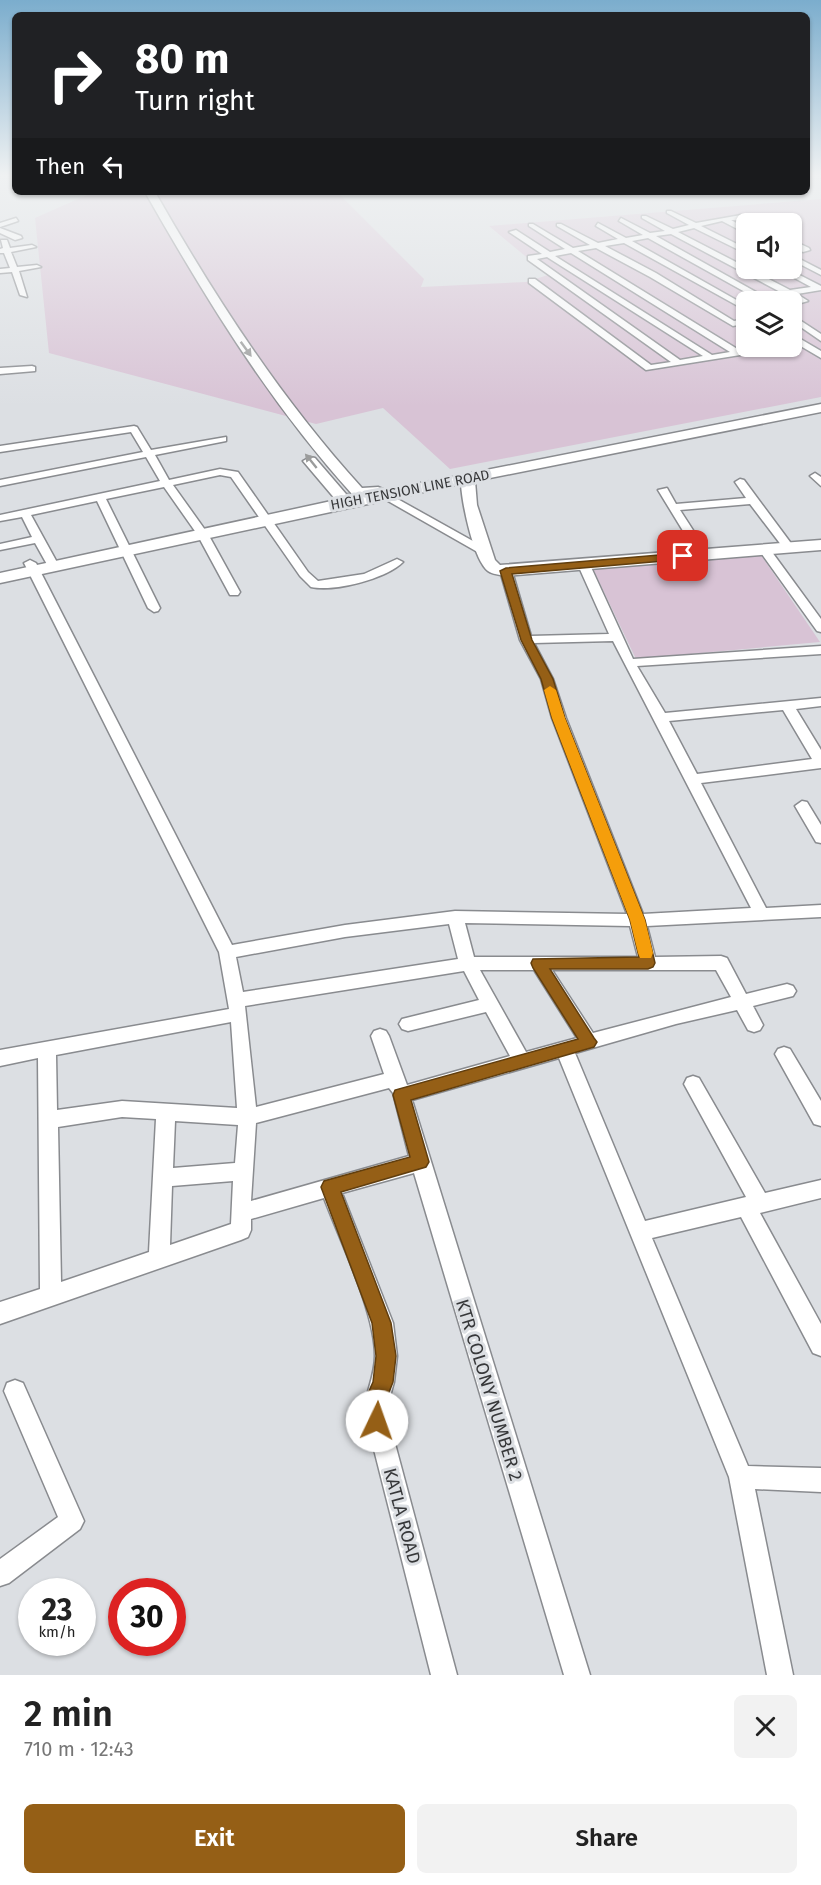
<!DOCTYPE html>
<meta charset="utf-8">
<style>
:root{--surface:#fff;--page:#f2f2f2;--text:#222;--muted:#767676;--accent:#955f16}
body{margin:0;font-family:"Fira Sans",sans-serif;background:var(--page);color:var(--text);height:100vh;display:flex;flex-direction:column;font-size:22px;white-space:nowrap}
*{box-sizing:border-box;margin:0}
p{font-size:20px;color:var(--muted)}
.icon{flex:none;width:33px;height:33px;fill:none;stroke:currentColor;stroke-width:2;stroke-linecap:round;stroke-linejoin:round}
.map{position:relative;height:1675px;overflow:hidden}
.side{display:flex;flex-direction:column;background:var(--surface);flex:1}
.side>*{flex:none}
.top-card{position:absolute;left:12px;top:12px;width:798px;height:183px;border-radius:9px;box-shadow:0 2px 4px #0004;background:#202124;color:#fff;overflow:hidden}
.tools{position:absolute;left:736px;top:213px;display:grid;gap:12px}
.tools a{display:grid;place-items:center;width:66px;height:66px;border-radius:9px;background:var(--surface);box-shadow:0 2px 4px #0004;font-size:30px}
.speed{position:absolute;left:18px;top:1578px;display:flex;gap:12px;font-size:30px;font-weight:700;text-align:center}
.speed>*{display:grid;place-content:center;width:78px;height:78px;border-radius:50%;background:var(--surface);box-shadow:0 2px 4px #0004;line-height:1}
.speed small{font-size:15px;font-weight:400}
.speed .limit{border:9px solid #d22;background:#fff;color:#111}
.pin{position:absolute;display:grid;place-items:center;width:51px;height:51px;color:#fff;margin:-26px;border-radius:12px;box-shadow:0 3px 9px #0006}
.me{position:absolute;width:66px;margin:-33px;rotate:3deg;stroke-linejoin:round;filter:drop-shadow(0 0 4px #0008)}
.turn{display:flex;align-items:center;gap:21px;height:126px;padding:0 24px;font-size:27px}
.turn .icon{width:78px;height:78px;stroke-width:2.5}
.turn b{display:block;font-size:42px;line-height:51px}
.then{display:flex;align-items:center;height:57px;padding:0 24px;background:#0003;gap:12px;font-size:22px}
.round{display:grid;place-items:center;flex:none;width:63px;height:63px;border-radius:9px;background:var(--page)}
.headline{display:flex;align-items:center;justify-content:space-between;height:102px;padding:0 24px}
h1{font-size:36px;font-weight:600;line-height:45px}
.primary-button{display:flex;gap:12px;margin-top:auto;padding:12px 24px}
.primary-button a{flex:1;height:69px;border-radius:9px;background:var(--accent);color:#fff;font-size:24px;font-weight:600;line-height:69px;text-align:center}
.primary-button a+a{background:var(--page);color:var(--text)}
.map>svg:first-child{display:block}
.green{fill:#d8c3d5;fill-rule:evenodd}
.lines{fill:none;stroke-linecap:round;stroke-linejoin:round}
.street-casing{stroke:#898b8f;stroke-width:3}
.secondary-casing{stroke:#898b8f;stroke-width:3}
.street{fill:#fff;fill-rule:evenodd}
.secondary{fill:#fff;fill-rule:evenodd}
.oneway{fill:#9b9c9c}
.route{fill:#955f16;stroke:#613e0e;stroke-width:1.5}
.slow{fill:#f59e0b}
.labels{text-anchor:middle;dominant-baseline:central;stroke-width:6;stroke-linejoin:round;paint-order:stroke}
.far-street-label{font-size:14px;fill:#37383a;stroke:#dcdfe3}
.near-street-label{font-size:18px;fill:#37383a;stroke:#dcdfe3}
</style>
<div class="map">
<svg width="821" height="1675" viewBox="0 0 821 1675">
<rect width="100%" height="100%" fill="#dcdfe3"/>
<path class="green" d="M 94,192 L 337,192 L 424,279 L 421,287 L 526,282 L 548,275 L 489,226 L 821,199 L 821,397 L 450,469 L 383,408 L 316,424 L 49,353 L 35,218 ZM 747,224 L 792,224 L 792,268 L 747,268 ZM 747,302 L 792,302 L 792,346 L 747,346 Z
M 761,555 L 820,642 L 636,659 L 593,569 Z"/>
<g class="lines">
<g class="street-casing">
<path id="street" d="M 667,211 L 671,211 L 696,223 L 741,215 L 761,223 C 754,225 741,219 731,220 L 747,229 L 747,234 L 722,221 L 701,226 L 747,249 L 747,254 L 694,228 L 678,232 L 790,290 L 811,287 L 776,268 L 786,268 L 821,286 L 821,290 L 797,294 L 808,301 L 801,303 L 671,234 L 656,236 L 774,302 L 763,302 L 648,238 L 632,241 L 747,306 L 747,311 L 624,243 L 605,246 L 656,273 L 734,321 L 747,319 L 747,323 L 733,326 L 650,277 L 596,248 L 578,251 L 739,350 L 762,346 L 784,348 L 646,370 L 529,283 L 529,279 L 535,279 L 651,365 L 671,362 L 528,260 L 528,256 L 542,254 L 509,232 L 516,230 L 550,252 L 565,249 L 529,226 L 529,224 L 533,224 L 573,248 L 590,245 L 557,226 L 557,224 L 561,224 L 598,243 L 618,239 L 596,226 L 598,223 L 626,238 L 643,235 L 619,221 L 621,218 L 650,233 L 665,231 L 642,218 L 642,216 L 646,216 L 673,229 L 689,225 L 667,213 ZM 571,253 L 730,352 L 712,355 L 555,256 ZM 547,257 L 703,356 L 680,360 L 537,259 Z
M 16,218 L 18,221 L 0,227 L 0,223 Z
M 0,228 L 21,236 L 22,238 L 15,240 L 0,233 Z
M 1,240 L 7,240 L 10,248 L 32,245 L 36,247 L 11,252 L 17,267 L 37,265 L 41,267 L 19,271 L 27,297 L 20,295 L 12,272 L 0,273 L 0,269 L 10,268 L 4,253 L 0,253 L 0,249 L 3,248 Z
M 792,240 L 809,248 L 810,250 L 803,252 L 792,245 Z
M 792,255 L 821,270 L 821,275 L 792,260 Z
M 792,315 L 821,334 L 821,341 L 792,321 Z
M 792,334 L 821,351 L 821,358 L 792,341 Z
M 32,366 L 35,367 L 35,371 L 0,374 L 0,368 Z
M 134,426 L 137,427 L 151,450 L 226,437 L 226,441 L 155,455 L 169,480 L 220,469 L 238,472 L 308,572 L 318,581 L 364,574 L 397,559 L 403,562 C 386,579 334,592 311,587 L 300,576 L 231,477 L 220,475 L 173,485 L 208,534 L 240,592 L 238,595 L 230,595 L 197,534 L 164,487 L 106,499 L 160,608 L 158,611 L 154,612 L 148,608 L 97,501 L 31,515 L 59,566 L 57,568 L 49,568 L 35,543 L 0,550 L 0,544 L 32,537 L 22,517 L 0,521 L 0,515 L 160,481 L 146,457 L 0,486 L 0,480 L 143,452 L 131,432 L 0,452 L 0,446 Z
M 815,473 L 821,477 L 821,486 L 810,476 Z
M 740,479 L 744,480 L 793,546 L 793,550 L 785,550 L 750,504 L 680,510 L 709,555 L 707,557 L 699,557 L 658,490 L 667,488 L 676,504 L 746,498 L 735,482 Z
M 385,492 L 489,550 L 491,552 L 485,555 L 481,554 L 381,497 L 380,495 Z
M 765,547 L 769,548 L 821,619 L 821,632 L 817,631 L 759,550 Z
M 30,560 L 36,563 L 232,945 L 345,925 L 455,911 L 627,914 L 552,718 L 541,679 L 520,640 L 500,571 L 502,569 L 506,568 L 512,571 L 531,636 L 609,634 L 578,565 L 584,562 L 590,565 L 633,659 L 821,646 L 821,654 L 637,666 L 665,713 L 821,698 L 821,706 L 796,709 L 821,750 L 821,768 L 701,783 L 766,908 L 821,905 L 821,917 L 647,926 L 655,957 L 721,956 L 727,958 L 746,994 L 787,984 L 793,986 L 796,991 L 793,996 L 753,1006 L 763,1025 L 760,1030 L 754,1032 L 748,1030 L 737,1010 L 676,1024 L 575,1053 L 645,1221 L 746,1197 L 684,1084 L 687,1078 L 693,1076 L 699,1078 L 765,1193 L 821,1180 L 821,1198 L 760,1213 L 821,1324 L 821,1356 L 813,1353 L 741,1217 L 652,1238 L 748,1466 L 821,1468 L 821,1492 L 755,1489 L 793,1675 L 767,1675 L 729,1477 L 559,1058 L 412,1100 L 590,1675 L 564,1675 L 414,1173 L 342,1193 L 393,1323 L 397,1356 L 394,1382 L 386,1410 L 457,1675 L 431,1675 L 364,1410 C 366,1392 375,1375 375,1356 C 375,1312 340,1241 324,1198 L 251,1219 L 251,1230 L 248,1237 L 241,1240 L 0,1324 L 0,1302 L 40,1289 L 38,1058 L 0,1066 L 0,1050 L 229,1009 L 219,952 L 24,563 ZM 613,641 L 751,908 L 643,914 L 566,718 L 553,679 L 534,643 ZM 783,710 L 812,759 L 697,774 L 669,721 ZM 465,923 L 630,926 L 638,957 L 474,957 ZM 449,924 L 458,959 L 243,992 L 236,957 L 345,937 ZM 480,970 L 534,970 L 577,1038 L 526,1052 ZM 552,970 L 716,970 L 731,997 L 593,1033 ZM 464,971 L 479,1000 L 402,1019 L 399,1024 L 402,1029 L 408,1031 L 486,1012 L 510,1056 L 407,1085 L 389,1036 L 386,1031 L 380,1029 L 374,1031 L 371,1036 L 384,1074 L 256,1107 L 245,1006 ZM 231,1022 L 237,1108 L 122,1101 L 57,1110 L 56,1055 ZM 389,1088 L 393,1093 L 409,1156 L 251,1201 L 256,1123 ZM 122,1117 L 156,1119 L 149,1252 L 61,1282 L 58,1127 ZM 175,1121 L 238,1125 L 235,1163 L 173,1168 ZM 233,1181 L 231,1224 L 170,1245 L 172,1186 Z
M 802,801 L 807,802 L 821,825 L 821,843 L 816,842 L 795,806 Z
M 784,1047 L 790,1049 L 821,1101 L 821,1126 L 814,1124 L 775,1054 L 778,1049 Z
M 15,1380 L 23,1383 L 84,1521 L 80,1529 L 9,1583 L 0,1586 L 0,1559 L 58,1517 L 4,1391 L 7,1383 Z"/>
</g>
<g class="secondary-casing">
<path id="secondary" d="M 145,192 L 155,192 C 215,297 280,398 362,488 L 378,487 L 385,490 L 821,404 L 821,412 L 475,481 L 477,505 L 495,560 L 500,565 L 821,540 L 821,550 L 506,576 C 500,575 492,574 488,571 C 473,559 462,502 461,484 L 0,583 L 0,573 L 336,500 L 303,461 L 310,457 L 315,458 L 346,494 L 357,495 L 352,494 C 269,402 206,299 145,192 Z"/>
</g>
<use href="#street" class="street"/>
<use href="#secondary" class="secondary"/>
</g>
<defs><path id="oneway-solid" d="M-6-.8H1V-3.2L6.5 0L1 3.2V.8H-6Z" transform="scale(1.5)"/></defs>
<g class="oneway">
<use href="#oneway-solid" transform="translate(246 349) rotate(54)"/>
<use href="#oneway-solid" transform="translate(311 461) rotate(-129)"/>
</g>
<linearGradient id="sky" x2="0" y2="1"><stop stop-color="#7badcd"/><stop offset="0.43" stop-color="#eff1f2"/><stop offset="1" stop-color="#eff1f2" stop-opacity="0"/></linearGradient>
<rect width="821" height="407" fill="url(#sky)"/>
<path class="route" d="M 683,553 L 689,556 L 687,559 L 512,574 L 532,640 L 553,679 L 565,718 L 645,920 L 655,963 L 653,967 L 648,969 L 550,969 L 594,1038 L 597,1042 L 594,1047 L 411,1100 L 429,1162 L 426,1167 L 341,1192 L 391,1323 L 396,1356 L 393,1382 L 386,1400 L 388,1421 L 385,1428 L 377,1431 L 370,1428 L 367,1421 L 365,1400 L 373,1382 L 376,1356 L 372,1323 L 321,1187 L 324,1181 L 410,1157 L 393,1095 L 395,1090 L 578,1039 L 533,968 L 531,963 L 533,959 L 639,957 L 630,920 L 552,718 L 541,679 L 521,640 L 500,571 L 506,568 Z"/>
<path class="slow" d="M 550,686 L 556,690 L 565,718 L 645,920 L 653,953 L 651,958 L 640,958 L 638,953 L 630,920 L 552,718 L 544,690 Z"/>
<g class="labels">
<g class="far-street-label">
<text transform="translate(410 490) rotate(-11)">HIGH TENSION LINE ROAD</text>
</g>
<g class="near-street-label">
<text transform="translate(489 1390) rotate(73)">KTR COLONY NUMBER 2</text>
<text transform="translate(402 1516) rotate(75)">KATLA ROAD</text>
</g>
</g>
</svg>
<div class="tools">
<a><svg class="icon" aria-label="sound" viewBox="0 0 24 24"><path d="M4 9h4l5-4v14l-5-4H4zM17 9q2 3 0 6"/></svg></a>
<a><svg class="icon" aria-label="layers" viewBox="0 0 24 24"><path d="M12 4l9 5-9 5-9-5zM3 14l9 5 9-5"/></svg></a>
</div>
<div class="speed"><div>23<small>km/h</small></div><div class="limit">30</div></div>
<div class="pin" style="left:683px;top:556px;background:#d93025"><svg class="icon" aria-label="arrive" viewBox="0 0 24 24"><path d="M6 21V4h12l-3 4 3 4H6"/></svg></div>
<svg class="me" style="left:377px;top:1421px" viewBox="-20 -20 40 40"><circle r="19" fill="#fff"/><path d="M0-13L10 11 0 6-10 11z" fill="#955f16"/></svg>
<div class="top-card">
<div class="turn"><svg class="icon" aria-label="right" viewBox="0 0 24 24"><path d="M7 20v-9h11M14 6l5 5-5 5"/></svg><div><b>80 m</b>Turn right</div></div>
<div class="then">Then<svg class="icon" aria-label="left" viewBox="0 0 24 24"><path d="M17 20v-9H6M10 6l-5 5 5 5"/></svg></div>
</div>
</div>
<section class="side">
<div class="headline"><div><h1>2 min</h1><p>710 m · 12:43</p></div><a class="round"><svg class="icon" aria-label="close" viewBox="0 0 24 24"><path d="M6 6l12 12M18 6L6 18"/></svg></a></div>
<div class="primary-button"><a>Exit</a><a>Share</a></div>
</section>
